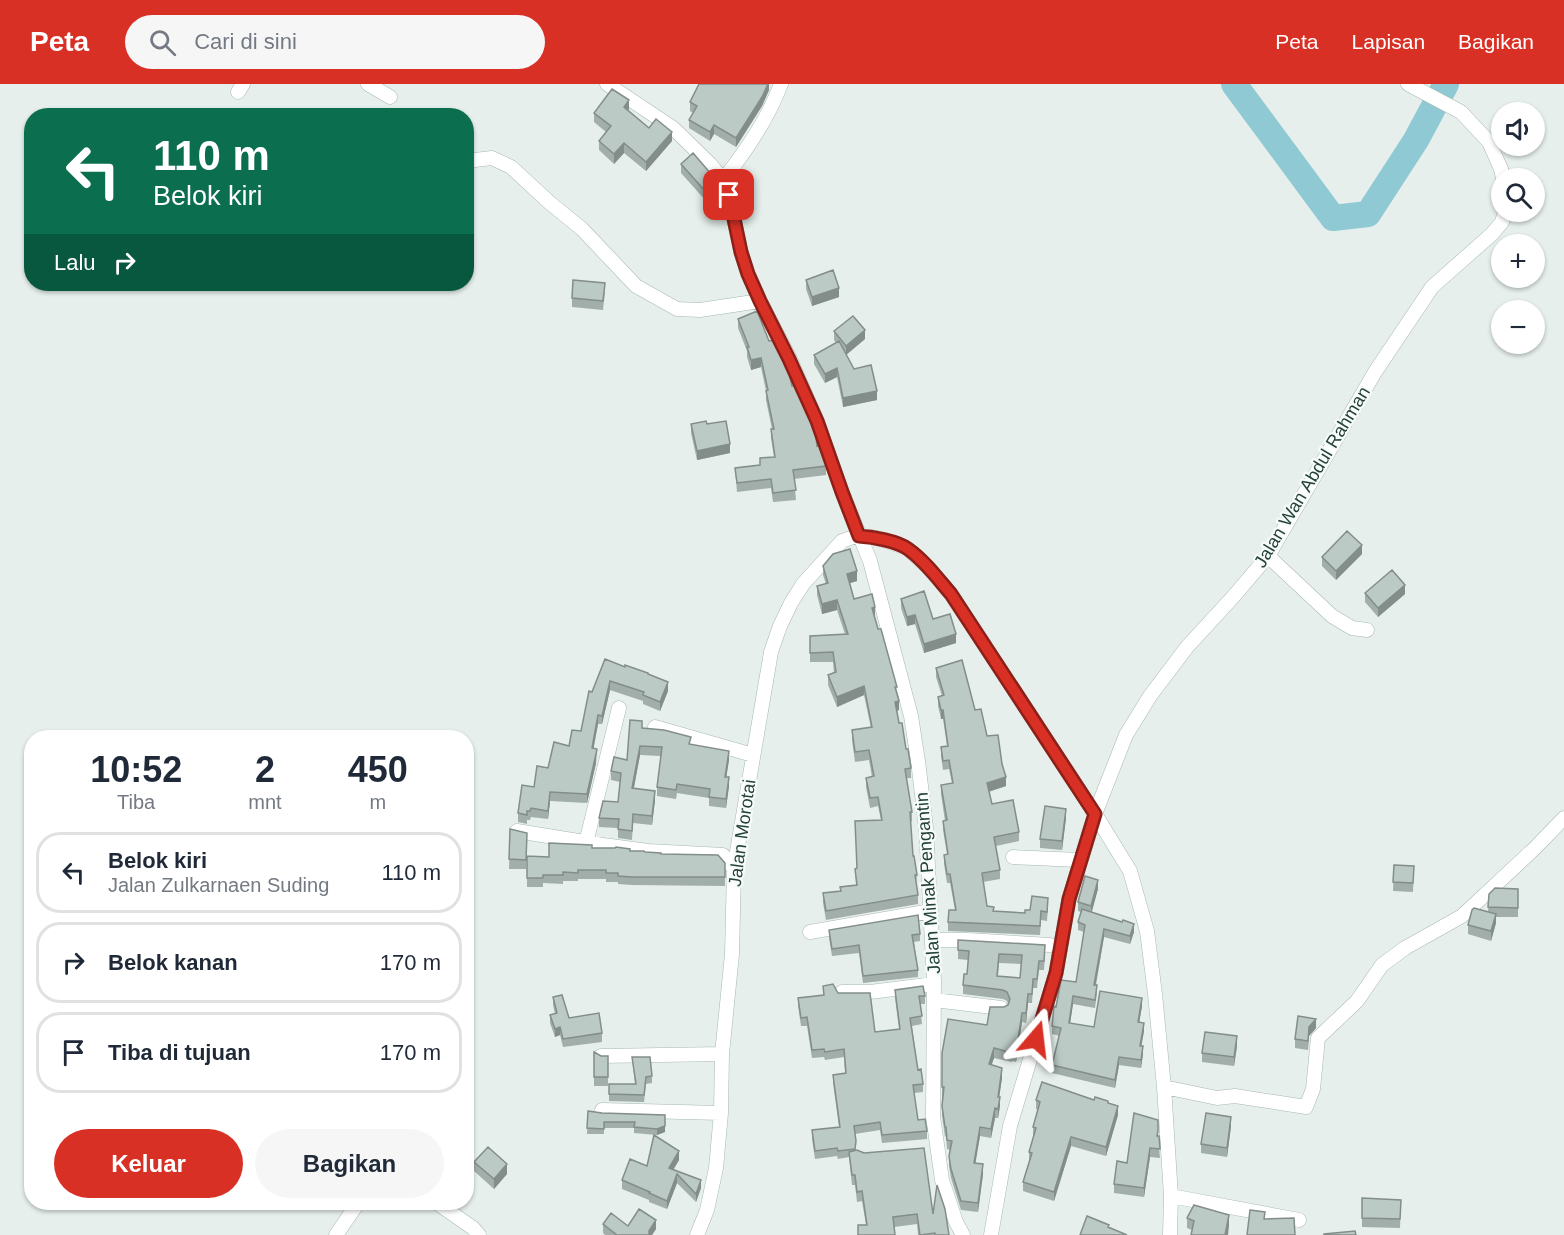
<!DOCTYPE html>
<html lang="id">
<meta charset="utf-8">
<style>
:root{--surface:#fff;--page:#f6f6f7;--text:#1f2937;--muted:#747a83;--line:#e0e1e3;--accent:#d93025}
body{margin:0;font-family:Arial,sans-serif;background:var(--page);color:var(--text);height:100vh;display:flex;flex-direction:column;font-size:22px;white-space:nowrap}
*{box-sizing:border-box;margin:0}
p{font-size:20px;color:var(--muted)}
.icon{flex:none;width:33px;height:33px;fill:none;stroke:currentColor;stroke-width:2;stroke-linecap:round;stroke-linejoin:round}
.map{position:relative;flex:1;overflow:hidden}
.sheet{position:absolute;left:24px;top:646px;width:450px;height:480px;display:flex;flex-direction:column;background:var(--surface);border-radius:24px;box-shadow:0 2px 4px #0004}
.sheet>*{flex:none}
.guide{position:absolute;left:24px;top:24px;width:450px;height:183px;border-radius:24px;box-shadow:0 2px 4px #0004;background:#0b6e4f;color:#fff;overflow:hidden}
.tools{position:absolute;left:1491px;top:18px;display:grid;gap:12px}
.tools a{display:grid;place-items:center;width:54px;height:54px;border-radius:50%;background:var(--surface);box-shadow:0 2px 4px #0004;font-size:30px}
.pin{position:absolute;display:grid;place-items:center;width:51px;height:51px;color:#fff;margin:-26px;border-radius:12px;box-shadow:0 3px 9px #0006}
.me{position:absolute;width:66px;margin:-33px;rotate:17deg;stroke-linejoin:round;filter:drop-shadow(0 0 4px #0008)}
.turn{display:flex;align-items:center;gap:21px;height:126px;padding:0 30px;font-size:27px}
.turn .icon{width:78px;height:78px;stroke-width:2.5}
.turn b{display:block;font-size:42px;line-height:51px}
.then{display:flex;align-items:center;height:57px;padding:0 30px;background:#0003;gap:12px;font-size:22px}
.eta{display:flex;justify-content:space-evenly;align-items:center;height:102px;text-align:center}
.eta b{font-size:36px;font-weight:600;line-height:42px}
.action{display:flex;gap:12px;margin-top:auto;padding:12px 30px}
.action a{flex:1;height:69px;border-radius:36px;background:var(--accent);color:#fff;font-size:24px;font-weight:600;line-height:69px;text-align:center}
.action a+a{background:var(--page);color:var(--text)}
ul{padding:0;list-style:none}
li{display:flex;align-items:center;gap:18px;height:81px;margin:0 12px 9px;padding:0 18px;border:3px solid var(--line);border-radius:24px}
li div{flex:1}
li b{display:block;font-size:22px}
li em{font-style:normal}
header{display:flex;align-items:center;gap:36px;box-sizing:border-box;height:84px;padding:0 30px;background:var(--accent);color:#fff}
header strong{font-size:28px}
nav{display:flex;gap:33px;margin-inline-start:auto;font-size:21px}
.search{width:420px;height:54px;background:var(--page);display:flex;align-items:center;gap:15px;box-sizing:border-box;padding:0 21px;border-radius:33px;color:var(--muted);font-size:22px}
.map>svg:first-child{display:block}
.lines{fill:none;stroke-linecap:round;stroke-linejoin:round}
.river{stroke:#8ec9d4;stroke-width:26}
.minor-casing{stroke:#a8b8b2;stroke-width:15}
.minor{stroke:#fff;stroke-width:14}
.wall{fill:#a1aea9;fill-rule:evenodd}
.shaded-wall{fill:#838d89}
.building{fill:#bbcac4;stroke:#838d89;stroke-width:1.5;fill-rule:evenodd}
.route-casing{stroke:#8d1f18;stroke-width:15}
.route{stroke:#d93025;stroke-width:10}
.labels{text-anchor:middle;dominant-baseline:central;stroke-width:4.5;stroke-linejoin:round;paint-order:stroke}
.street-label{font-size:18px;fill:#24423a;stroke:#f7fbf9}
</style>
<header>
<strong>Peta</strong>
<div class="search"><svg class="icon" aria-label="search" viewBox="0 0 24 24"><circle cx="10" cy="10" r="6"/><path d="M15 15l6 6"/></svg>Cari di sini</div>
<nav><a>Peta</a><a>Lapisan</a><a>Bagikan</a></nav>
</header>
<div class="map">
<svg width="1564" height="1151" viewBox="0 0 1564 1151">
<rect width="100%" height="100%" fill="#e6efeb"/>
<g class="lines">
<path class="river" d="M 1234,0 L 1333,134 L 1368,130 L 1416,56 L 1446,0"/>
<g class="minor-casing">
<path id="minor" d="M 368,0 L 390,13
M 607,0 L 673,44 L 710,80 L 723,96 L 729,111 L 741,168 L 748,190 L 760,217 L 790,275 L 817,337 L 842,408 L 870,477 L 911,632 L 918,677 L 926,744 L 934,897 L 933,1032 L 942,1096 L 956,1138 L 963,1151
M 1408,0 L 1461,28 L 1489,58 L 1501,85 L 1503,94
M 238,8 L 243,0
M 466,77 L 492,74 L 511,83 L 550,119 L 582,145 L 636,202 L 677,225 L 700,226 L 760,217
M 723,96 C 746,67 768,35 781,0
M 1268,472 L 1332,532 L 1352,544 L 1367,546
M 655,643 L 753,671
M 517,747 L 603,761 L 648,767 L 723,771 L 734,785
M 586,759 L 619,624
M 1013,773 L 1080,776
M 810,848 L 931,827
M 932,856 L 968,856 L 1050,861
M 842,908 L 870,908 L 934,900
M 934,916 L 1001,924
M 601,972 L 722,970
M 1164,1003 L 1217,1014 L 1235,1012 L 1306,1023 L 1313,1005 L 1318,954 L 1357,917 L 1382,881 L 1405,864 L 1462,832 L 1535,764 L 1564,734
M 602,1026 L 721,1029
M 1171,1112 L 1299,1136
M 437,1119 L 473,1144 L 479,1151
M 336,1151 L 358,1119
M 697,1151 L 707,1126 L 716,1084 L 721,1029 L 722,970 L 732,870 L 734,785 L 771,568 L 780,542 L 791,519 L 803,500 L 842,457 L 859,451 L 877,454 L 907,464 L 929,484 L 951,510 L 1095,730 L 1130,787 L 1147,847 L 1155,910 L 1164,1003 L 1171,1112 L 1170,1151
M 991,1151 L 1010,1042 L 1056,889 L 1069,815 L 1095,730 L 1126,651 L 1150,612 L 1187,563 L 1233,513 L 1268,472 L 1375,288 L 1432,203 L 1492,150 L 1502,138 L 1505,128"/>
</g>
<use href="#minor" class="minor"/>
</g>
<path class="wall" d="M 769,0 L 769,6 L 762,22 L 736,63 L 714,50 L 710,57 L 689,44 L 689,36 L 693,29 L 690,27 L 690,18 Z
M 629,25 L 628,26 L 649,44 L 672,57 L 646,87 L 624,69 L 614,80 L 599,66 L 599,57 L 606,48 L 594,38 L 594,29 Z
M 681,80 L 718,107 L 706,117 L 681,89 Z
M 806,196 L 839,213 L 812,222 L 806,205 Z
M 605,208 L 603,226 L 572,223 L 572,214 Z
M 738,235 L 769,257 L 792,302 L 826,382 L 826,391 L 794,395 L 796,416 L 773,418 L 771,404 L 737,408 L 735,384 L 760,381 L 760,374 L 774,373 L 771,354 L 771,345 L 772,345 L 766,316 L 766,307 L 761,283 L 751,286 L 747,273 L 747,267 L 738,244 Z
M 834,247 L 865,255 L 846,271 L 854,285 L 877,316 L 843,323 L 837,293 L 825,299 L 814,280 L 814,271 L 836,259 L 834,256 Z
M 691,340 L 707,340 L 730,369 L 697,376 L 691,349 Z
M 1362,470 L 1336,496 L 1322,482 L 1322,473 Z
M 823,482 L 857,497 L 850,499 L 854,515 L 875,533 L 874,533 L 897,608 L 899,626 L 897,627 L 899,639 L 911,684 L 911,694 L 906,694 L 912,728 L 912,737 L 910,738 L 913,772 L 917,791 L 916,800 L 918,811 L 918,820 L 826,836 L 823,819 L 823,809 L 840,807 L 840,803 L 856,801 L 855,785 L 857,784 L 881,736 L 878,722 L 870,724 L 866,703 L 866,694 L 872,693 L 869,676 L 855,678 L 852,656 L 852,646 L 871,644 L 864,611 L 837,623 L 828,601 L 828,591 L 834,589 L 833,578 L 810,578 L 810,552 L 845,550 L 837,526 L 822,530 L 817,511 L 817,502 L 826,500 L 823,491 Z
M 1365,509 L 1405,510 L 1378,533 L 1365,518 Z
M 901,515 L 933,535 L 956,559 L 924,569 L 915,540 L 907,542 L 901,524 Z
M 625,583 L 648,590 L 668,607 L 660,627 L 643,620 L 643,617 L 610,606 L 602,640 L 598,640 L 593,665 L 596,679 L 587,719 L 550,717 L 548,735 L 531,733 L 530,736 L 527,736 L 527,740 L 518,738 L 518,729 L 534,703 L 548,684 L 569,662 L 581,647 L 592,608 Z
M 936,584 L 975,626 L 987,652 L 1002,680 L 1006,702 L 989,708 L 992,720 L 1019,748 L 1019,757 L 996,762 L 1000,786 L 1000,795 L 983,798 L 987,822 L 994,827 L 1025,829 L 1030,826 L 1048,823 L 1047,837 L 1041,836 L 1040,851 L 948,847 L 948,838 L 955,826 L 950,799 L 947,799 L 944,780 L 944,771 L 947,770 L 943,746 L 943,737 L 945,737 L 941,710 L 941,701 L 952,699 L 949,685 L 943,686 L 941,672 L 941,663 L 947,662 L 943,635 L 941,635 L 938,622 L 938,613 L 942,612 L 936,593 Z
M 642,644 L 691,660 L 729,676 L 726,693 L 729,702 L 726,724 L 709,722 L 709,714 L 677,709 L 676,715 L 657,712 L 657,703 L 661,672 L 640,671 L 634,704 L 655,716 L 652,741 L 633,739 L 632,756 L 618,754 L 618,744 L 599,743 L 599,734 L 618,718 L 620,698 L 611,696 L 611,687 L 627,676 Z
M 1066,734 L 1062,766 L 1040,764 L 1040,755 Z
M 510,745 L 527,749 L 526,785 L 509,785 Z
M 592,764 L 661,770 L 725,779 L 725,802 L 632,801 L 618,800 L 618,798 L 606,798 L 606,795 L 578,795 L 578,797 L 563,797 L 563,800 L 543,799 L 543,803 L 527,803 L 527,772 L 549,773 Z
M 1394,781 L 1414,782 L 1413,808 L 1393,807 Z
M 1098,805 L 1091,828 L 1134,848 L 1130,860 L 1104,853 L 1096,901 L 1097,909 L 1095,924 L 1073,920 L 1070,939 L 1094,943 L 1142,922 L 1139,939 L 1144,947 L 1141,962 L 1143,970 L 1141,984 L 1119,981 L 1115,1004 L 1052,989 L 1052,981 L 1060,952 L 1052,950 L 1052,942 L 1056,923 L 1076,898 L 1084,848 L 1078,846 L 1078,838 L 1081,828 L 1078,827 L 1078,818 Z
M 1518,805 L 1518,833 L 1496,833 L 1496,839 L 1491,857 L 1468,850 L 1468,841 L 1488,828 L 1489,810 Z
M 829,846 L 920,850 L 920,857 L 914,858 L 918,886 L 918,893 L 863,899 L 859,869 L 832,872 L 829,854 Z
M 958,866 L 1045,870 L 1044,886 L 1039,886 L 1037,904 L 1033,904 L 1032,919 L 1028,919 L 1026,939 L 1022,938 L 1016,978 L 1012,977 L 1012,978 L 994,974 L 991,981 L 1002,994 L 999,1013 L 1000,1022 L 998,1034 L 995,1034 L 991,1054 L 980,1052 L 975,1079 L 983,1090 L 978,1128 L 961,1126 L 951,1094 L 949,1082 L 950,1066 L 947,1065 L 946,1052 L 945,1053 L 942,1031 L 942,969 L 987,941 L 1008,920 L 1007,917 L 1003,915 L 963,910 L 963,901 L 967,890 L 968,876 L 958,875 ZM 999,879 L 1021,880 L 1020,894 L 998,892 Z
M 823,902 L 838,909 L 875,948 L 899,945 L 895,914 L 895,906 L 925,912 L 925,920 L 920,920 L 922,940 L 912,942 L 918,986 L 923,1000 L 923,1008 L 914,1009 L 918,1036 L 927,1047 L 927,1055 L 882,1059 L 880,1046 L 855,1050 L 855,1067 L 933,1130 L 949,1151 L 918,1151 L 917,1140 L 894,1143 L 866,1141 L 862,1117 L 857,1118 L 855,1101 L 852,1101 L 849,1073 L 838,1075 L 837,1072 L 815,1075 L 812,1055 L 812,1046 L 839,1043 L 833,999 L 833,991 L 845,989 L 844,973 L 825,976 L 824,973 L 812,974 L 807,942 L 801,942 L 798,922 L 798,914 L 823,911 Z
M 553,913 L 569,934 L 602,949 L 602,958 L 563,963 L 560,951 L 555,953 L 550,939 L 550,931 L 555,930 L 553,921 Z
M 1316,944 L 1309,952 L 1308,966 L 1295,964 L 1295,955 Z
M 1237,962 L 1234,982 L 1202,978 L 1202,969 Z
M 594,968 L 601,972 L 608,972 L 608,1002 L 594,1002 Z
M 632,973 L 652,992 L 652,999 L 646,1000 L 644,1018 L 609,1017 L 609,1000 L 635,1000 Z
M 1036,1016 L 1094,1016 L 1108,1019 L 1118,1031 L 1106,1072 L 1071,1062 L 1054,1117 L 1023,1107 L 1023,1098 L 1029,1077 L 1029,1068 L 1034,1052 L 1033,1051 L 1033,1043 L 1038,1025 L 1036,1025 Z
M 588,1027 L 602,1029 L 665,1031 L 665,1048 L 657,1051 L 634,1049 L 634,1044 L 604,1044 L 604,1050 L 587,1050 Z
M 1231,1042 L 1227,1073 L 1201,1069 L 1201,1060 Z
M 1158,1052 L 1160,1074 L 1150,1073 L 1144,1113 L 1114,1109 L 1114,1100 L 1127,1079 Z
M 679,1076 L 674,1085 L 701,1104 L 696,1118 L 677,1099 L 667,1125 L 649,1118 L 649,1116 L 622,1105 L 622,1096 L 647,1082 Z
M 474,1078 L 507,1090 L 494,1105 L 474,1087 Z
M 1362,1114 L 1401,1116 L 1400,1144 L 1362,1143 Z
M 1187,1134 L 1229,1142 L 1192,1146 L 1187,1144 Z
M 603,1140 L 628,1142 L 656,1145 L 652,1151 L 605,1151 L 603,1149 Z"/>
<path class="shaded-wall" d="M 768,0 L 769,0 L 769,6 L 762,22 L 736,63 L 736,54 Z
M 629,16 L 629,25 L 624,32 L 624,23 Z
M 714,41 L 714,50 L 710,57 L 710,48 Z
M 672,48 L 672,57 L 646,87 L 646,78 Z
M 624,59 L 624,69 L 614,80 L 614,70 Z
M 718,98 L 718,107 L 706,117 L 706,108 Z
M 839,204 L 839,213 L 812,222 L 812,213 Z
M 865,246 L 865,255 L 846,271 L 846,262 Z
M 761,274 L 761,283 L 751,286 L 751,276 Z
M 837,284 L 837,293 L 825,299 L 825,290 Z
M 877,307 L 877,316 L 843,323 L 843,314 Z
M 730,360 L 730,369 L 697,376 L 697,367 Z
M 1362,461 L 1362,470 L 1336,496 L 1336,487 Z
M 857,487 L 857,497 L 847,500 L 847,490 Z
M 1405,501 L 1405,510 L 1378,533 L 1378,524 Z
M 837,516 L 837,526 L 822,530 L 822,520 Z
M 875,523 L 875,533 L 872,534 L 872,524 Z
M 915,531 L 915,540 L 907,542 L 907,533 Z
M 956,550 L 956,559 L 924,569 L 924,560 Z
M 610,597 L 610,606 L 602,640 L 602,632 Z
M 668,598 L 668,607 L 660,627 L 660,618 Z
M 864,602 L 864,611 L 837,623 L 837,613 Z
M 899,617 L 899,626 L 895,627 L 895,618 Z
M 941,626 L 943,626 L 943,635 L 941,635 Z
M 598,631 L 598,640 L 592,673 L 592,664 Z
M 640,662 L 640,671 L 632,713 L 632,704 Z
M 597,665 L 596,679 L 587,719 L 587,710 Z
M 729,667 L 729,676 L 725,702 L 725,693 Z
M 729,693 L 729,702 L 726,724 L 726,715 Z
M 1006,693 L 1006,702 L 987,708 L 987,699 Z
M 655,707 L 655,716 L 652,741 L 652,732 Z
M 550,708 L 550,717 L 548,735 L 548,727 Z
M 1066,725 L 1066,734 L 1062,766 L 1062,757 Z
M 1098,796 L 1098,805 L 1091,831 L 1091,822 Z
M 1496,830 L 1496,839 L 1491,857 L 1491,847 Z
M 1134,840 L 1134,848 L 1130,860 L 1130,852 Z
M 1104,845 L 1104,853 L 1094,909 L 1094,901 Z
M 1028,910 L 1028,919 L 1026,939 L 1026,929 Z
M 1073,912 L 1073,920 L 1069,947 L 1069,939 Z
M 1142,914 L 1142,922 L 1138,946 L 1138,938 Z
M 1022,929 L 1022,938 L 1016,978 L 1016,969 Z
M 1316,935 L 1316,944 L 1309,952 L 1308,966 L 1309,943 Z
M 1144,939 L 1144,947 L 1140,970 L 1140,962 Z
M 560,943 L 560,951 L 555,953 L 555,945 Z
M 1237,952 L 1237,962 L 1234,982 L 1234,973 Z
M 1143,962 L 1143,970 L 1141,984 L 1141,976 Z
M 994,964 L 994,974 L 989,989 L 989,980 Z
M 1119,973 L 1119,981 L 1115,1004 L 1115,996 Z
M 1002,984 L 1002,994 L 998,1022 L 998,1013 Z
M 1000,1013 L 1000,1022 L 998,1034 L 998,1025 Z
M 1118,1022 L 1118,1031 L 1106,1072 L 1106,1063 Z
M 995,1024 L 995,1034 L 991,1054 L 991,1045 Z
M 1231,1033 L 1231,1042 L 1227,1073 L 1227,1064 Z
M 665,1042 L 665,1048 L 657,1051 L 657,1045 Z
M 980,1043 L 980,1052 L 974,1088 L 974,1079 Z
M 1071,1053 L 1071,1062 L 1054,1117 L 1054,1108 Z
M 1150,1064 L 1150,1073 L 1144,1113 L 1144,1104 Z
M 679,1067 L 679,1076 L 669,1092 L 669,1084 Z
M 507,1080 L 507,1090 L 494,1105 L 494,1095 Z
M 983,1080 L 983,1090 L 978,1128 L 978,1119 Z
M 677,1090 L 677,1099 L 667,1125 L 667,1117 Z
M 701,1096 L 701,1104 L 696,1118 L 696,1110 Z
M 1229,1131 L 1229,1142 L 1228,1151 L 1225,1151 Z
M 656,1136 L 656,1145 L 652,1151 L 649,1151 L 649,1147 Z"/>
<path class="building" d="M 699,0 L 768,0 L 762,13 L 736,54 L 714,41 L 710,48 L 689,36 L 697,22 L 690,18 Z
M 612,5 L 629,16 L 624,23 L 649,44 L 656,35 L 672,48 L 646,78 L 624,59 L 614,70 L 599,57 L 611,42 L 594,29 Z
M 693,69 L 718,98 L 706,108 L 681,80 Z
M 833,186 L 839,204 L 812,213 L 806,196 Z
M 573,196 L 605,199 L 603,217 L 572,214 Z
M 757,227 L 769,257 L 775,256 L 782,275 L 784,274 L 788,285 L 792,302 L 795,301 L 809,331 L 816,353 L 817,362 L 819,361 L 826,382 L 793,386 L 796,406 L 773,409 L 771,395 L 737,399 L 735,384 L 760,381 L 760,374 L 775,373 L 771,345 L 774,345 L 766,307 L 768,306 L 761,274 L 751,276 L 747,263 L 749,263 L 738,235 Z
M 853,232 L 865,246 L 846,262 L 834,247 Z
M 839,257 L 854,285 L 871,281 L 877,307 L 843,314 L 837,284 L 825,290 L 814,271 Z
M 706,337 L 707,340 L 726,337 L 730,360 L 697,367 L 691,340 Z
M 1347,447 L 1362,461 L 1336,487 L 1322,473 Z
M 850,465 L 857,487 L 847,490 L 854,515 L 872,510 L 875,523 L 872,524 L 878,545 L 881,545 L 897,603 L 895,603 L 899,617 L 895,618 L 899,639 L 902,639 L 906,665 L 908,665 L 911,684 L 905,685 L 912,728 L 910,728 L 913,772 L 914,772 L 917,791 L 915,791 L 918,811 L 826,827 L 823,809 L 841,807 L 840,803 L 857,801 L 855,785 L 857,784 L 855,737 L 882,736 L 878,713 L 870,714 L 866,694 L 874,692 L 869,666 L 855,668 L 852,646 L 872,643 L 864,602 L 837,613 L 828,591 L 836,588 L 833,568 L 810,569 L 810,552 L 848,550 L 837,516 L 822,520 L 817,502 L 828,499 L 823,482 L 833,470 Z
M 1392,486 L 1405,501 L 1378,524 L 1365,509 Z
M 924,507 L 933,535 L 950,530 L 956,550 L 924,560 L 915,531 L 907,533 L 901,515 Z
M 605,575 L 625,583 L 625,581 L 648,589 L 648,590 L 668,598 L 660,618 L 643,611 L 644,608 L 610,597 L 602,632 L 598,631 L 592,664 L 597,665 L 596,670 L 587,710 L 550,708 L 548,727 L 531,724 L 530,727 L 527,727 L 527,731 L 518,729 L 522,701 L 534,703 L 537,682 L 548,684 L 554,658 L 569,662 L 572,646 L 581,647 L 589,607 L 592,608 Z
M 962,576 L 975,626 L 981,625 L 987,652 L 998,651 L 1002,680 L 1006,693 L 987,699 L 992,720 L 1013,716 L 1019,748 L 994,753 L 1000,786 L 982,789 L 987,822 L 994,823 L 993,827 L 1025,829 L 1025,826 L 1030,826 L 1032,812 L 1048,814 L 1047,828 L 1041,827 L 1040,842 L 948,838 L 949,826 L 956,826 L 950,790 L 947,790 L 944,771 L 948,770 L 943,737 L 947,736 L 941,701 L 953,699 L 949,676 L 943,677 L 941,663 L 948,662 L 943,626 L 941,626 L 938,613 L 944,611 L 936,584 Z
M 630,636 L 642,637 L 642,644 L 664,646 L 691,653 L 689,660 L 729,667 L 725,693 L 729,693 L 726,715 L 709,713 L 710,705 L 677,700 L 676,706 L 657,703 L 662,663 L 640,662 L 632,704 L 655,707 L 652,732 L 633,730 L 632,747 L 618,745 L 619,735 L 599,734 L 603,717 L 618,718 L 621,689 L 611,687 L 614,673 L 627,676 Z
M 1045,722 L 1066,725 L 1062,757 L 1040,755 Z
M 510,745 L 527,749 L 526,776 L 509,775 Z
M 549,759 L 592,761 L 592,764 L 615,764 L 616,763 L 630,765 L 630,767 L 644,767 L 645,768 L 661,769 L 661,770 L 718,771 L 725,779 L 725,793 L 632,793 L 618,792 L 618,789 L 606,789 L 606,786 L 578,786 L 578,789 L 563,788 L 563,791 L 543,791 L 543,794 L 527,794 L 527,772 L 549,773 Z
M 1394,781 L 1414,782 L 1413,799 L 1393,798 Z
M 1085,792 L 1098,796 L 1091,822 L 1078,818 Z
M 1495,804 L 1518,805 L 1518,824 L 1488,823 L 1489,810 Z
M 1474,824 L 1496,830 L 1491,847 L 1468,841 L 1472,826 Z
M 1082,825 L 1122,838 L 1123,836 L 1134,840 L 1130,852 L 1104,845 L 1094,901 L 1097,901 L 1095,916 L 1073,912 L 1069,939 L 1094,943 L 1100,907 L 1142,914 L 1138,938 L 1144,939 L 1140,962 L 1143,962 L 1141,976 L 1119,973 L 1115,996 L 1052,981 L 1061,944 L 1052,942 L 1054,922 L 1056,923 L 1061,896 L 1076,898 L 1085,841 L 1078,838 Z
M 918,831 L 920,850 L 912,851 L 918,886 L 863,892 L 859,861 L 832,865 L 829,846 Z
M 958,856 L 1045,861 L 1044,877 L 1039,877 L 1037,895 L 1033,895 L 1032,910 L 1028,910 L 1026,929 L 1022,929 L 1016,969 L 1012,968 L 1012,969 L 994,964 L 989,980 L 1002,984 L 998,1013 L 1000,1013 L 998,1025 L 995,1024 L 991,1045 L 980,1043 L 974,1079 L 983,1080 L 978,1119 L 961,1117 L 951,1085 L 949,1072 L 952,1057 L 947,1056 L 946,1043 L 945,1043 L 942,1022 L 944,1003 L 942,1003 L 942,969 L 948,935 L 987,941 L 990,923 L 1004,923 L 1008,921 L 1010,915 L 1007,908 L 1003,906 L 963,901 L 964,890 L 967,890 L 969,867 L 958,866 ZM 999,870 L 1022,871 L 1020,894 L 997,892 Z
M 833,900 L 838,909 L 870,909 L 875,948 L 900,945 L 895,906 L 923,902 L 925,912 L 919,912 L 922,932 L 910,934 L 918,986 L 921,985 L 923,1000 L 913,1001 L 918,1036 L 925,1035 L 927,1047 L 882,1051 L 880,1038 L 854,1042 L 856,1057 L 855,1065 L 838,1067 L 837,1064 L 815,1067 L 812,1046 L 840,1043 L 833,991 L 846,989 L 844,965 L 825,968 L 824,965 L 812,966 L 807,933 L 801,934 L 798,914 L 824,911 L 823,902 Z
M 562,911 L 569,934 L 599,929 L 602,949 L 563,955 L 560,943 L 555,945 L 550,931 L 557,929 L 553,913 Z
M 1298,932 L 1316,935 L 1309,943 L 1308,957 L 1295,955 Z
M 1205,948 L 1237,952 L 1234,973 L 1202,969 Z
M 594,968 L 601,972 L 608,972 L 608,993 L 594,993 Z
M 632,973 L 650,973 L 652,992 L 646,993 L 644,1011 L 609,1010 L 609,1000 L 636,1000 Z
M 1042,998 L 1094,1016 L 1095,1013 L 1108,1017 L 1108,1019 L 1118,1022 L 1106,1063 L 1071,1053 L 1054,1108 L 1023,1098 L 1032,1069 L 1029,1068 L 1036,1044 L 1033,1043 L 1040,1018 L 1036,1016 Z
M 588,1027 L 602,1029 L 665,1031 L 665,1042 L 657,1045 L 634,1043 L 635,1038 L 604,1038 L 604,1045 L 587,1044 Z
M 1134,1029 L 1158,1036 L 1158,1047 L 1157,1052 L 1159,1052 L 1160,1065 L 1150,1064 L 1144,1104 L 1114,1100 L 1117,1077 L 1127,1079 Z
M 1206,1029 L 1231,1033 L 1227,1064 L 1201,1060 Z
M 654,1051 L 679,1067 L 669,1084 L 701,1096 L 696,1110 L 677,1090 L 667,1117 L 649,1109 L 650,1108 L 622,1096 L 630,1075 L 647,1082 Z
M 488,1063 L 507,1080 L 494,1095 L 474,1078 Z
M 924,1064 L 933,1130 L 937,1101 L 945,1125 L 949,1151 L 935,1151 L 935,1149 L 920,1151 L 917,1130 L 893,1133 L 895,1151 L 858,1151 L 858,1141 L 867,1141 L 862,1107 L 857,1108 L 855,1091 L 852,1091 L 849,1068 L 857,1066 L 864,1069 Z
M 1362,1114 L 1401,1116 L 1400,1135 L 1362,1134 Z
M 1194,1121 L 1229,1131 L 1225,1151 L 1191,1151 L 1194,1137 L 1187,1134 Z
M 639,1125 L 656,1136 L 649,1147 L 649,1151 L 617,1151 L 603,1140 L 611,1129 L 628,1142 Z
M 1250,1126 L 1265,1128 L 1264,1135 L 1294,1134 L 1295,1151 L 1247,1151 Z
M 1087,1132 L 1109,1141 L 1108,1143 L 1127,1151 L 1080,1151 Z
M 1355,1147 L 1356,1151 L 1324,1151 L 1324,1150 Z"/>
<g class="lines">
<g class="route-casing">
<path id="route" d="M 729,111 L 741,168 L 748,190 L 760,217 L 789,275 L 817,337 L 842,408 L 859,452 C 873,453 897,457 908,465 C 925,477 938,495 951,510 L 1095,730 L 1069,815 L 1056,889 L 1036,955"/>
</g>
<use href="#route" class="route"/>
</g>
<g class="labels">
<g class="street-label">
<text transform="translate(1312 393) rotate(-59)">Jalan Wan Abdul Rahman</text>
<text transform="translate(742 749) rotate(-82)">Jalan Morotai</text>
<text transform="translate(928 799) rotate(-94)">Jalan Minak Pengantin</text>
</g>
</g>
</svg>
<div class="tools">
<a><svg class="icon" aria-label="sound" viewBox="0 0 24 24"><path d="M4 9h4l5-4v14l-5-4H4zM17 9q2 3 0 6"/></svg></a>
<a><svg class="icon" aria-label="search" viewBox="0 0 24 24"><circle cx="10" cy="10" r="6"/><path d="M15 15l6 6"/></svg></a>
<a>+</a>
<a>−</a>
</div>
<div class="pin" style="left:729px;top:111px;background:#d93025"><svg class="icon" aria-label="arrive" viewBox="0 0 24 24"><path d="M6 21V4h12l-3 4 3 4H6"/></svg></div>
<svg class="me" style="left:1036px;top:955px" viewBox="-20 -20 40 40"><path d="M0-17L14 15 0 8-14 15z" fill="#d93025" stroke="#fff" stroke-width="4"/></svg>
<div class="guide">
<div class="turn"><svg class="icon" aria-label="left" viewBox="0 0 24 24"><path d="M17 20v-9H6M10 6l-5 5 5 5"/></svg><div><b>110 m</b>Belok kiri</div></div>
<div class="then">Lalu<svg class="icon" aria-label="right" viewBox="0 0 24 24"><path d="M7 20v-9h11M14 6l5 5-5 5"/></svg></div>
</div>
<section class="sheet">
<div class="eta">
<div><b>10:52</b><p>Tiba</p></div>
<div><b>2</b><p>mnt</p></div>
<div><b>450</b><p>m</p></div>
</div>
<ul>
<li><svg class="icon" aria-label="left" viewBox="0 0 24 24"><path d="M17 20v-9H6M10 6l-5 5 5 5"/></svg><div><b>Belok kiri</b><p>Jalan Zulkarnaen Suding</p></div><em>110 m</em></li>
<li><svg class="icon" aria-label="right" viewBox="0 0 24 24"><path d="M7 20v-9h11M14 6l5 5-5 5"/></svg><div><b>Belok kanan</b></div><em>170 m</em></li>
<li><svg class="icon" aria-label="arrive" viewBox="0 0 24 24"><path d="M6 21V4h12l-3 4 3 4H6"/></svg><div><b>Tiba di tujuan</b></div><em>170 m</em></li>
</ul>
<div class="action"><a>Keluar</a><a>Bagikan</a></div>
</section>
</div>
